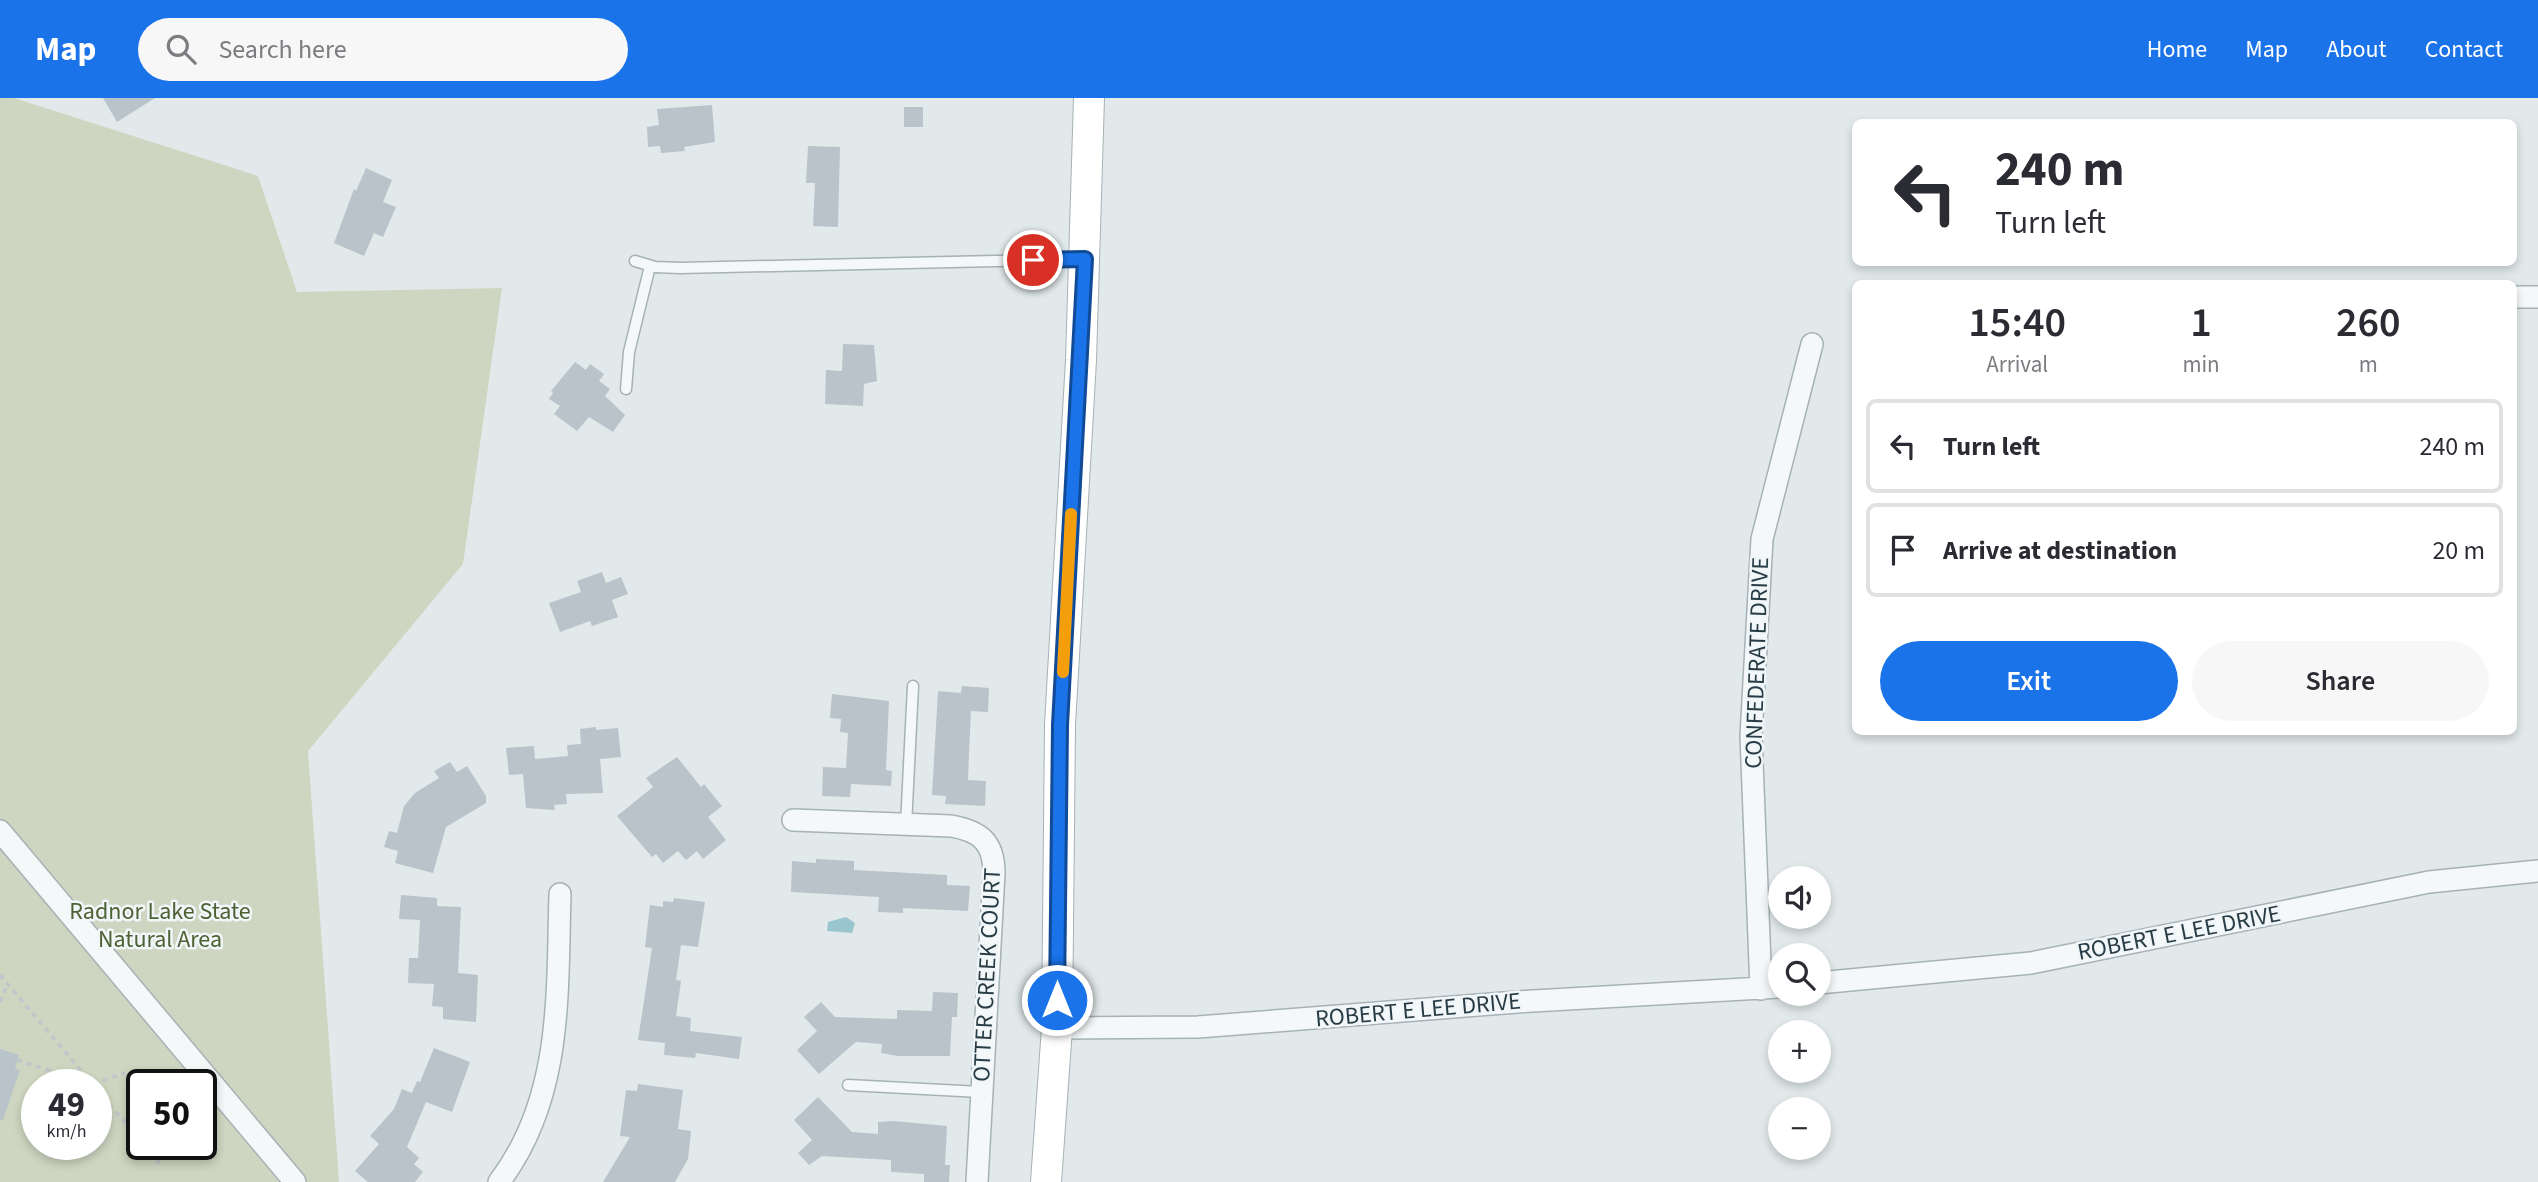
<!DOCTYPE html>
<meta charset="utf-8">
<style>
:root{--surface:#fff;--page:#f7f7f7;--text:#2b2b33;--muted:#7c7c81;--line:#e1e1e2;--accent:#1a73e8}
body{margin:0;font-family:"Source Sans 3",sans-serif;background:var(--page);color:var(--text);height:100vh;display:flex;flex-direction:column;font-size:26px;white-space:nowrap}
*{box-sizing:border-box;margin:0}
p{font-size:23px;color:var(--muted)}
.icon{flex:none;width:38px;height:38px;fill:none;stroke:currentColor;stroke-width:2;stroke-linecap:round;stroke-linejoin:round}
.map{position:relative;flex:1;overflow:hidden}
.details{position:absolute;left:1852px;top:182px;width:665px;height:455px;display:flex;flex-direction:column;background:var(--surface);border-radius:10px;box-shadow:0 4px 10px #0003}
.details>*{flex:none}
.banner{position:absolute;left:1852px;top:21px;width:665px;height:147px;border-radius:10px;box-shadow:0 4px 10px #0003;background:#fff;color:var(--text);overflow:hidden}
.tools{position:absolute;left:1768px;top:768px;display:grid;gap:14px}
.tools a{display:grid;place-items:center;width:63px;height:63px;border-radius:50%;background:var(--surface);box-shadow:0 4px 10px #0003;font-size:35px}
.speed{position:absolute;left:21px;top:971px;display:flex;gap:14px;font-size:35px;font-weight:700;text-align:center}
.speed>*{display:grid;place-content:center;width:91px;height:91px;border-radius:50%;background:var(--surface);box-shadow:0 4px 10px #0003;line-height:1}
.speed small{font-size:18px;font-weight:400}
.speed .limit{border:4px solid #111;border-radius:10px;background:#fff;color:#111}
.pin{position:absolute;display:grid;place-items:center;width:60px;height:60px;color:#fff;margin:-30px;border:4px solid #fff;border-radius:50%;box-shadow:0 2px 7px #0007}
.me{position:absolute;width:77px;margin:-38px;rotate:0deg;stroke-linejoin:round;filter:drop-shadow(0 0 5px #0008)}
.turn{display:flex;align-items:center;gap:24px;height:147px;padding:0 28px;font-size:32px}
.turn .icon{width:91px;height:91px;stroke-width:2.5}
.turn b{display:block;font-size:49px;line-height:60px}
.eta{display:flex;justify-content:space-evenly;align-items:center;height:119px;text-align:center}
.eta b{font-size:42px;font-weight:600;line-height:49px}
.button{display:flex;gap:14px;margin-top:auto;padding:14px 28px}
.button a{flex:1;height:80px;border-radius:42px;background:var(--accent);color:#fff;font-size:28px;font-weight:600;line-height:80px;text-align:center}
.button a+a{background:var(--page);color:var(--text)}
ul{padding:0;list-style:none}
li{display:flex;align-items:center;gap:21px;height:94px;margin:0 14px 10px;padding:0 14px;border:4px solid var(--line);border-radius:10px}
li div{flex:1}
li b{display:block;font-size:26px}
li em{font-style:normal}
header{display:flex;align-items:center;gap:42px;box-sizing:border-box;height:98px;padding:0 35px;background:var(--accent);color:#fff}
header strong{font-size:33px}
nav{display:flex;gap:38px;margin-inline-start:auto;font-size:24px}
.search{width:490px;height:63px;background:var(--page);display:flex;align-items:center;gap:18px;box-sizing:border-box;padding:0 24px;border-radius:38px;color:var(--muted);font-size:26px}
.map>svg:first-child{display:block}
.green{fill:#ced6c1;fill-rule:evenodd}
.water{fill:#99c5cf}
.building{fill:#b8c4ca}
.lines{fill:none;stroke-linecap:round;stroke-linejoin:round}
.lane-casing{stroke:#a6b2b6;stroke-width:13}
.street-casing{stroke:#a6b2b6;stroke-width:24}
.secondary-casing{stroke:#a6b2b6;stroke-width:32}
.path{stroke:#bfc7ca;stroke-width:3.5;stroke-dasharray:5 5;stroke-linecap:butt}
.lane{stroke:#f4f8f9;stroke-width:10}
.street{stroke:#f4f8f9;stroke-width:21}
.secondary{stroke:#fff;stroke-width:30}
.route-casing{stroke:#114b97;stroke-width:18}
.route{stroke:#1a73e8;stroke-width:12}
.slow{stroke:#f59e0b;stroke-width:12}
.labels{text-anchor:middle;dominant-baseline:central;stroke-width:5;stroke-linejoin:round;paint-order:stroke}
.street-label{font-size:24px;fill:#283c45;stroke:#f1f6f8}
.park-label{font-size:24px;fill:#4c6233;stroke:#f1f6f8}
</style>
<header>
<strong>Map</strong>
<div class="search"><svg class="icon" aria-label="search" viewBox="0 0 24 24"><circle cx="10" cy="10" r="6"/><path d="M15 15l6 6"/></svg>Search here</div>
<nav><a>Home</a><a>Map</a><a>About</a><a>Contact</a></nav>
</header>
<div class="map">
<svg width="2538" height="1084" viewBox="0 0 2538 1084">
<rect width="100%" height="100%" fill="#e1e9eb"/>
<path class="green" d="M 0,0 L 14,0 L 258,78 L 297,194 L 502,190 L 463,466 L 308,653 L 339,1084 L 0,1084 ZM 37,987 L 96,987 L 96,1046 L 37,1046 ZM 142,987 L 201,987 L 201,1046 L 142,1046 Z"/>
<path class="water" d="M 846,819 L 855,825 L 852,835 L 827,833 L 828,824 Z"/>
<path class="building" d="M 103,0 L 155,0 L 117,24 Z
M 712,7 L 715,44 L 684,49 L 685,53 L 661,55 L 660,48 L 648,49 L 647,29 L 659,27 L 657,11 Z
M 904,9 L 923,9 L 923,29 L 904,29 Z
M 808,48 L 840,49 L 838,129 L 813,128 L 815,85 L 806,85 Z
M 366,70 L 392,82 L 383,104 L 396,109 L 383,139 L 374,135 L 364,158 L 334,145 L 354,91 L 356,93 Z
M 843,246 L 874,247 L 877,283 L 864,286 L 863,308 L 825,306 L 826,272 L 842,273 Z
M 575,264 L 586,272 L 590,266 L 604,276 L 599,283 L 610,291 L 605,298 L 625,317 L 613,334 L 589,319 L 577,333 L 554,316 L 560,308 L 549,301 L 553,295 L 551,293 Z
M 602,474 L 606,485 L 621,479 L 628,496 L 612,502 L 618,519 L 592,528 L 590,523 L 560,534 L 549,505 L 581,494 L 577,483 Z
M 962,588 L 989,590 L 988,614 L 971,613 L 969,655 L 968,682 L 986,683 L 985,708 L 945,706 L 946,698 L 932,697 L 938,593 L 961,595 Z
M 832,596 L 889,603 L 886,672 L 892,673 L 891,688 L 851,686 L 850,699 L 822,698 L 823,669 L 846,670 L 848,635 L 840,634 L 841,621 L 830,620 Z
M 596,629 L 596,632 L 618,630 L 621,659 L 600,661 L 603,695 L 566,696 L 567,706 L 554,707 L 555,712 L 526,710 L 523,676 L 509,677 L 506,650 L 534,648 L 535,661 L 568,658 L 567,647 L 581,646 L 580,631 Z
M 677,659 L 701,689 L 704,686 L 722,708 L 708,719 L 726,742 L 703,761 L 697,753 L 686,762 L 678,753 L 663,765 L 656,756 L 652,759 L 617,718 L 653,689 L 646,680 Z
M 450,664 L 457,674 L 467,668 L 486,698 L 486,705 L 446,729 L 433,775 L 395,765 L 398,753 L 384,749 L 389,733 L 397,735 L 404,708 L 415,695 L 439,680 L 434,673 Z
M 816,761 L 854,763 L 854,772 L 947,777 L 947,787 L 970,788 L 968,813 L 903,810 L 903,815 L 878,814 L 879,799 L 791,794 L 792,763 L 816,765 Z
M 401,797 L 437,800 L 437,808 L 461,809 L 458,875 L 478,877 L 476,924 L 443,921 L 443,909 L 432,908 L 434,886 L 408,885 L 409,860 L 418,860 L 420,822 L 399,821 Z
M 674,800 L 705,804 L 698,849 L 681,847 L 676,882 L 681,883 L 676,918 L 691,920 L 690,933 L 742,939 L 739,961 L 696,955 L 695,960 L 664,957 L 665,945 L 638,942 L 652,850 L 645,849 L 650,807 L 663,809 L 663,803 L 673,804 Z
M 933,894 L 958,895 L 957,919 L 952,919 L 950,958 L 898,958 L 881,955 L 882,946 L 856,944 L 819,976 L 797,952 L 817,933 L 804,919 L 821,904 L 835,919 L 897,921 L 897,912 L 932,913 Z
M 434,950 L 470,964 L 452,1014 L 426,1004 L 407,1049 L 419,1060 L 414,1066 L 423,1074 L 415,1084 L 368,1084 L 355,1073 L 379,1046 L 370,1038 L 394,1011 L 402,991 L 412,995 L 417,983 L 420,984 Z
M 0,951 L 19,957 L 15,970 L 20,972 L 3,1022 L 0,1022 Z
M 638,986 L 683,992 L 678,1031 L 691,1033 L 688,1061 L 675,1084 L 603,1084 L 630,1039 L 620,1038 L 626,992 L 637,993 Z
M 818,999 L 852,1034 L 878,1036 L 878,1024 L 894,1023 L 947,1028 L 945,1067 L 950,1067 L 949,1084 L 924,1084 L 924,1076 L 891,1074 L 891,1062 L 822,1058 L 809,1067 L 798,1055 L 812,1042 L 794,1022 Z"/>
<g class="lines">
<g class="lane-casing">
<path id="lane" d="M 635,163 L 655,169 L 680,170 L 1082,161
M 626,291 L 629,254 L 650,168
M 906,727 L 913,588
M 848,987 L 981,994"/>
</g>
<g class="street-casing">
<path id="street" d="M 2513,199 L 2538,199
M 793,722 L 951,728 C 980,733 994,744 994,775 L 977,1084
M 0,733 L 295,1084
M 1818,885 L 2031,865 L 2429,784 L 2538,773
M 1761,891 L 1751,638 L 1762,441 L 1812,246
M 1057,930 L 1198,929 L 1517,904 L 1780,889
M 499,1084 C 563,1000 557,896 560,796"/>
</g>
<g class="secondary-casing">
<path id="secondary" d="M 1046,1084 L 1057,930 L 1060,627 L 1081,262 L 1089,0"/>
</g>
<path class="path" d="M 0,877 L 93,987
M 0,904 L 7,887
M 17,962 L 92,986 L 125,975
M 96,991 L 142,1044
M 144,1046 L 160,1066"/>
<use href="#lane" class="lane"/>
<use href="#street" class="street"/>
<use href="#secondary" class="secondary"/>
</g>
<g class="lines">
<g class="route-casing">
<path id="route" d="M 1033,162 L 1085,161 L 1060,627 L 1057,902"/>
</g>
<use href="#route" class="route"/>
<path class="slow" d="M 1063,574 L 1071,416"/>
</g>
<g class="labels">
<g class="street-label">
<text transform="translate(1757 565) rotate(-88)">CONFEDERATE DRIVE</text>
<text transform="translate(2179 835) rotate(-11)">ROBERT E LEE DRIVE</text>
<text transform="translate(987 877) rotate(-87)">OTTER CREEK COURT</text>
<text transform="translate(1418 912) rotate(-5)">ROBERT E LEE DRIVE</text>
</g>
<g class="park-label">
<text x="160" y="813">Radnor Lake State<tspan x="160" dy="28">Natural Area</tspan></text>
</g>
</g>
</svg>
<div class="tools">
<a><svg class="icon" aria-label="sound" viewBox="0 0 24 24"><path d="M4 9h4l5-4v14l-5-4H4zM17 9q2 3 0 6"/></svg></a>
<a><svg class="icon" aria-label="search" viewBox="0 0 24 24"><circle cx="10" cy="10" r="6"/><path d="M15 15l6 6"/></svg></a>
<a>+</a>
<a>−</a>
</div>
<div class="speed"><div>49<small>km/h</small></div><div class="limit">50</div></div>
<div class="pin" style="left:1033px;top:162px;background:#d93025"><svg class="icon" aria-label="arrive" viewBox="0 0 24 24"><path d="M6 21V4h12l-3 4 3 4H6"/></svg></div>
<svg class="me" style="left:1057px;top:902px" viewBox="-20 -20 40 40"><circle r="17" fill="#1a73e8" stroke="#fff" stroke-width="3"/><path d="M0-11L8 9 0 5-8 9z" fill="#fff"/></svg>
<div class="banner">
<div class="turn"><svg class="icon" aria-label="left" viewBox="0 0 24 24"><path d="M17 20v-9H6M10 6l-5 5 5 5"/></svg><div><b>240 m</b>Turn left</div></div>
</div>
<section class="details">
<div class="eta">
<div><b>15:40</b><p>Arrival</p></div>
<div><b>1</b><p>min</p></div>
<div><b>260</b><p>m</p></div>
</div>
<ul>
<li><svg class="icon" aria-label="left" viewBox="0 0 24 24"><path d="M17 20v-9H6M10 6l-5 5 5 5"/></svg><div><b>Turn left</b></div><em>240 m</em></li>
<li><svg class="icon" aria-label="arrive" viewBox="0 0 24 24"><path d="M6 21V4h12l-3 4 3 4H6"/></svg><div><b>Arrive at destination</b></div><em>20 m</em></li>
</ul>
<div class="button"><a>Exit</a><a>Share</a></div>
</section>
</div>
